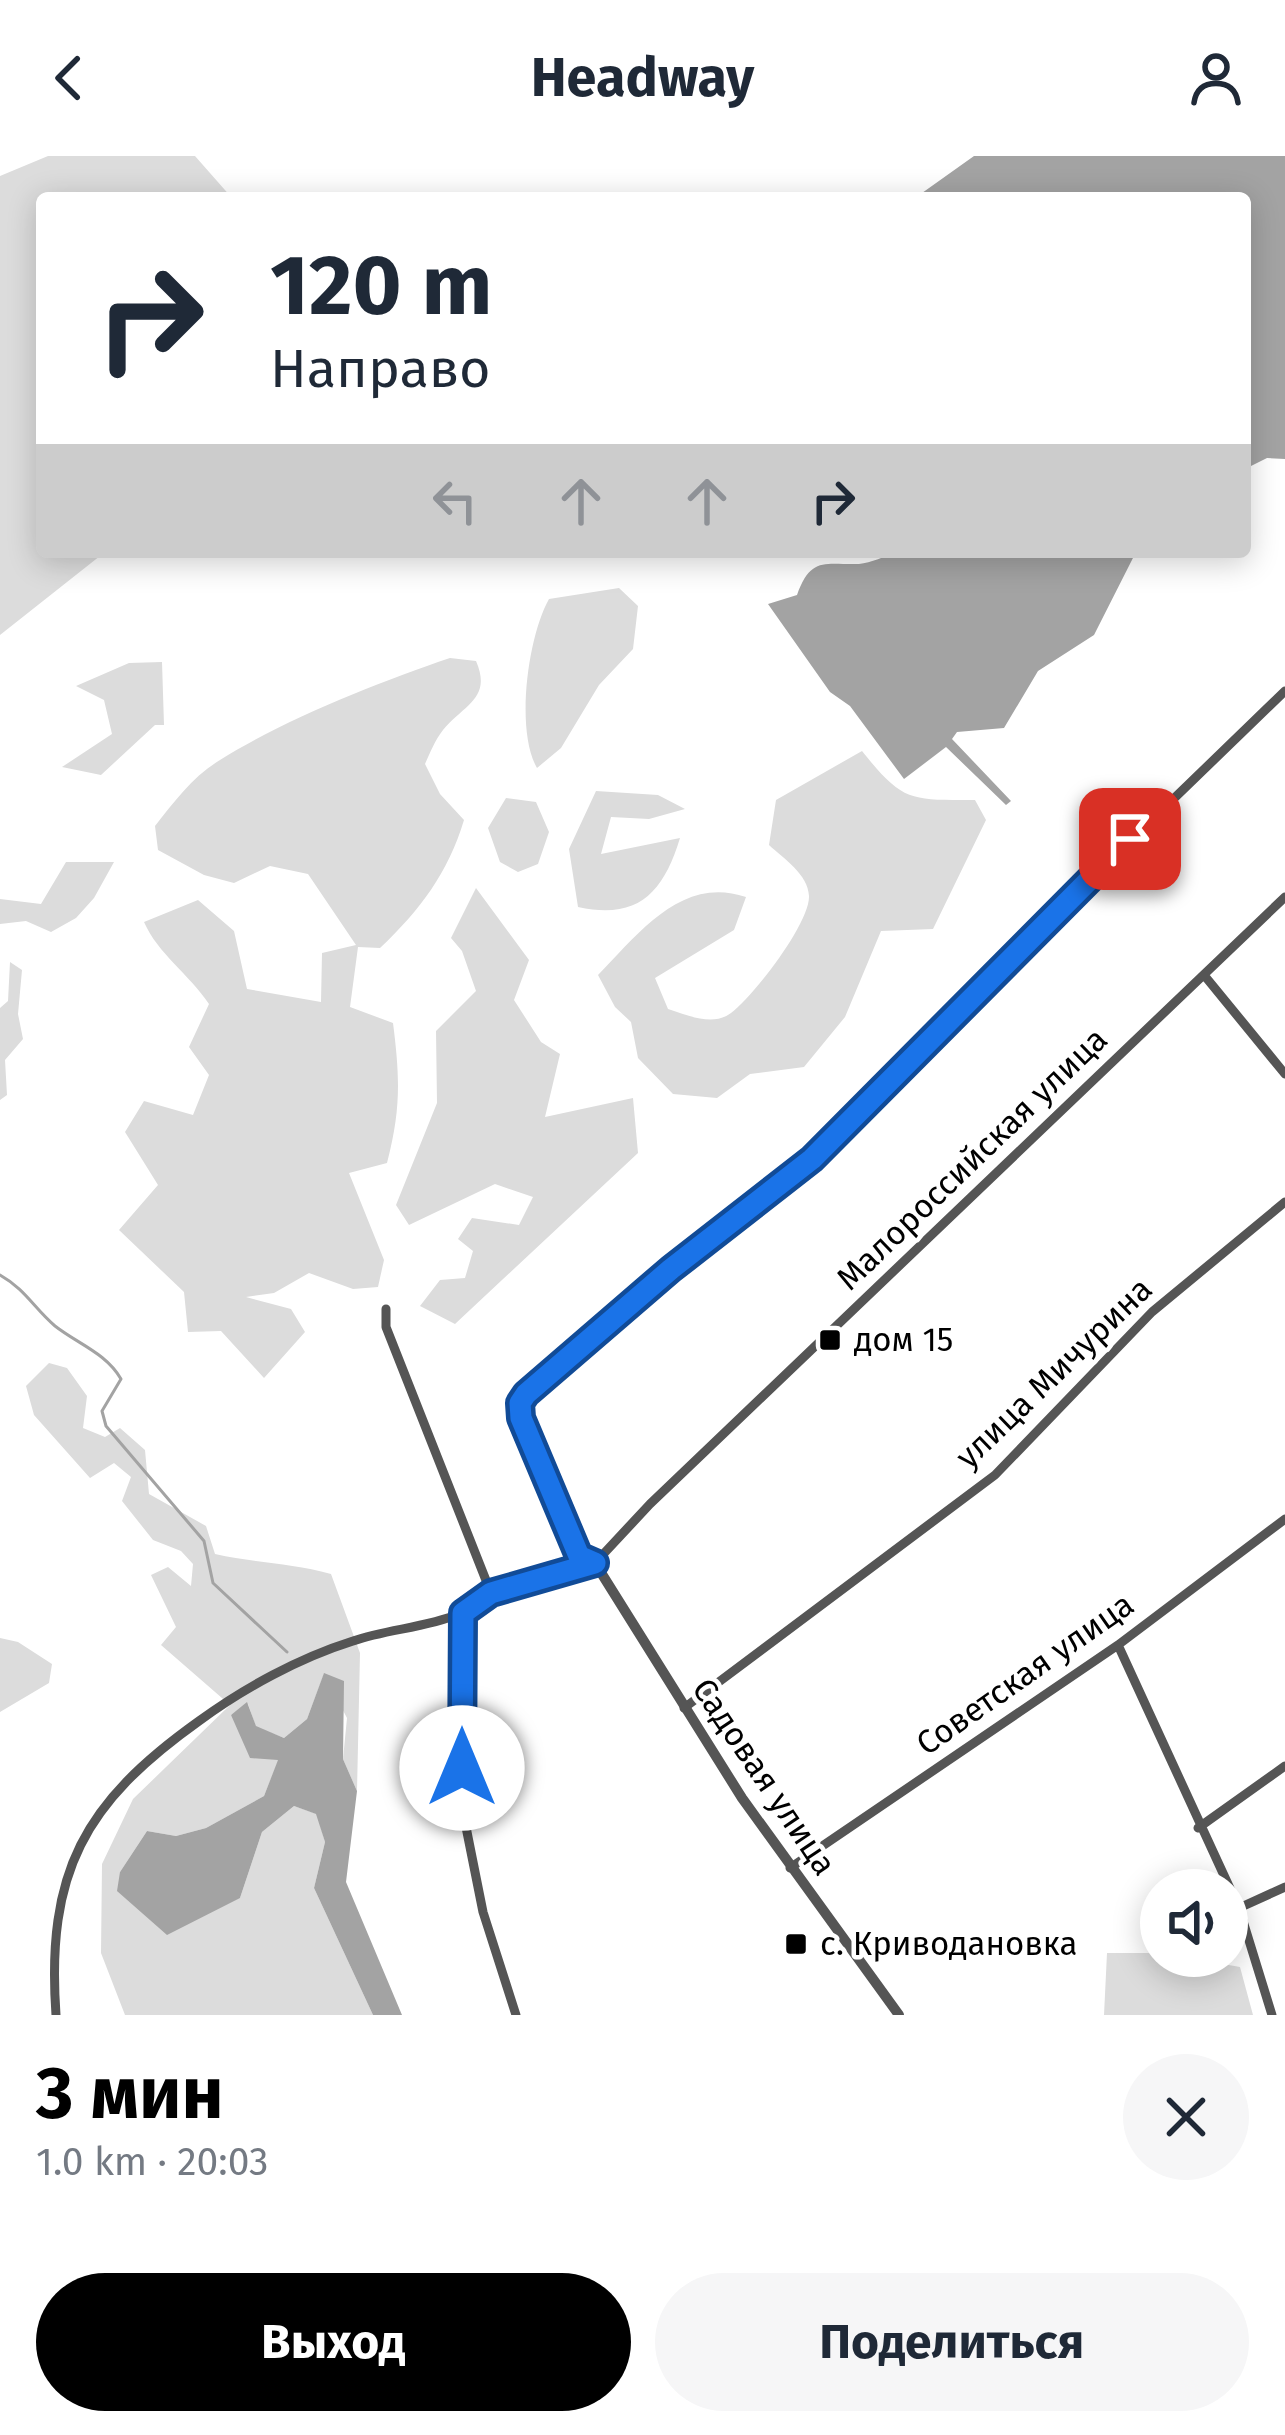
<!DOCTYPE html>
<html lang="ru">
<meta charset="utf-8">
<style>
:root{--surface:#fff;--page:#f6f6f7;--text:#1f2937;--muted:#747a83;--accent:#000}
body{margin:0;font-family:"Fira Sans",sans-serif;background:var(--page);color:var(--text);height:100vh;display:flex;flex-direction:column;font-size:45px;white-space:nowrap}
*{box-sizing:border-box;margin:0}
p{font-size:39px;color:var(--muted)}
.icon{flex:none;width:66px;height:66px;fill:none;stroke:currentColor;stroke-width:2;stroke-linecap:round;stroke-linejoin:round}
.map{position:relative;height:1859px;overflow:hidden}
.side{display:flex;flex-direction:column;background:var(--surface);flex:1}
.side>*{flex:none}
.guide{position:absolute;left:36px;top:36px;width:1215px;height:366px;border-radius:12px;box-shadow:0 6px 30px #0003;background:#fff;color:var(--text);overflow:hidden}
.fabs{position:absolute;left:1140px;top:1713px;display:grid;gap:24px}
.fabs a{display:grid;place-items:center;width:108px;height:108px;border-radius:50%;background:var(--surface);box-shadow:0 6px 30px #0003;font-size:60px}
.pin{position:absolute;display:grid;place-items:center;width:102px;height:102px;color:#fff;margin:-51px;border-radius:24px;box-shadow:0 6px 18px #0006}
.me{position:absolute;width:132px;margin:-66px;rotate:0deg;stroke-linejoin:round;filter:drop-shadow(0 0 9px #0008)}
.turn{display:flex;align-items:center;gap:42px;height:252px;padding:0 36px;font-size:54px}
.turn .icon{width:156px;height:156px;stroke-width:2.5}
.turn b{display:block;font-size:84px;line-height:102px}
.lanes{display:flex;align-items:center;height:114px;padding:0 36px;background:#0003;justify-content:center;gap:60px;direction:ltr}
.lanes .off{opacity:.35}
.round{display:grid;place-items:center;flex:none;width:126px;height:126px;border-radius:63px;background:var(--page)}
.summary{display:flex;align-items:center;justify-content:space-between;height:204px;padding:0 36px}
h1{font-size:72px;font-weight:700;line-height:90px;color:var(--accent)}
.button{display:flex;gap:24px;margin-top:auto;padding:24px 36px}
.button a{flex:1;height:138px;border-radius:72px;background:var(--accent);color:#fff;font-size:48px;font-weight:700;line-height:138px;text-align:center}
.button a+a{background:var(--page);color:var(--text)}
header{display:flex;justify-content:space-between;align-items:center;height:156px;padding:0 36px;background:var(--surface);font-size:54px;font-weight:700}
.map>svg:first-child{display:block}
.green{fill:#dcdcdc}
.water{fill:#a3a3a3}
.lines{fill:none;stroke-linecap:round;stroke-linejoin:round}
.stream{stroke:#a3a3a3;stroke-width:3}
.minor{stroke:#555;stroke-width:9}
.tertiary{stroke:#555;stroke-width:10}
.route-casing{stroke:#114b97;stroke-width:30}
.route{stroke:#1a73e8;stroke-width:21}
.poi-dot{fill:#000;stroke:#fff;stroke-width:4.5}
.labels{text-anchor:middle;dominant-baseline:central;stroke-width:9;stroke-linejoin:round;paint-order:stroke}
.street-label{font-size:33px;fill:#000;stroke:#fff}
.poi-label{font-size:33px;fill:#000;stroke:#fff;text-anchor:start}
</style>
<header><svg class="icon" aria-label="back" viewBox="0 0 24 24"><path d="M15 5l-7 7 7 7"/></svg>Headway<svg class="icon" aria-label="person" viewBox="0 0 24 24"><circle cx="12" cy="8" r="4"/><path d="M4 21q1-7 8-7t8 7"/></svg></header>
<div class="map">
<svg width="1285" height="1859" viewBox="0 0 1285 1859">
<rect width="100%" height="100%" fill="#fff"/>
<path class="green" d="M 48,0 L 195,0 L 232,42 L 42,42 L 42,396 L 105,396 L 0,479 L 0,20 Z
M 619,432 L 638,450 L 633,493 L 599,529 L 561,592 L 537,612 C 515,574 528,480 549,443 Z
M 450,502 L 476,505 C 492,542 465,548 443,574 C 435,584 430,597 425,608 L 440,638 L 464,664 C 448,717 420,754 380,792 L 358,791 L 350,851 L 393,867 C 400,922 401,953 387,1007 L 349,1017 L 384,1104 L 378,1131 L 353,1133 L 309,1117 L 274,1137 L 246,1141 L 291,1153 L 305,1176 L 264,1222 L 221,1175 L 188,1176 L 184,1136 L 119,1074 L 158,1029 L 125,976 L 144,945 L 193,959 L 209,919 L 189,891 L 209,848 C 189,818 158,798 144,766 L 198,744 L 234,775 L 247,833 L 321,846 L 322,797 L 356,789 L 308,718 L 270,710 L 234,727 L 204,719 L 158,694 L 155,670 C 174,646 193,620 220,604 C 283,564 379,526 450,502 Z
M 162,506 L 164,569 L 155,569 L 101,619 L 62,611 L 112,578 L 104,544 L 76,530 L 129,507 Z
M 862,595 C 903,646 909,644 975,644 L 986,664 L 933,773 L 881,775 L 845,861 L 804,911 L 750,918 L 717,942 L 673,938 L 638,902 L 631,866 L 615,851 L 598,819 C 639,777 682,719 746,741 L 734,774 L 655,822 L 668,853 C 687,859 713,871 731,857 C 753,841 810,767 809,740 C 808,718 784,703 769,689 L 776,644 Z
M 596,635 L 658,639 L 685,653 L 649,663 L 611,661 L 601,698 L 680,682 C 663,738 637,764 578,751 L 569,693 Z
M 506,642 L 536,646 L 549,676 L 538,708 L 518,716 L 500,706 L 488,672 Z
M 66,706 L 114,706 L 94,742 L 76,762 L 51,776 L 26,765 L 0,768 L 0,743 L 41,748 Z
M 476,732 L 529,804 L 514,844 L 541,886 L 560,898 L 545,961 L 633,942 L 638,997 L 455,1168 L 420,1150 L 440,1124 L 465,1122 L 473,1095 L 458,1083 L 472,1062 L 519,1069 L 533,1041 L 495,1028 L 409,1069 L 396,1049 L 437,947 L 436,875 L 476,835 L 462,795 L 451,782 Z
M 10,806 L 22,814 L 18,858 L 23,883 L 5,904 L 7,939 L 0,944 L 0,852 L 8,845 Z
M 49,1207 L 67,1212 L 87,1240 L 83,1272 L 105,1281 L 120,1272 L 145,1294 L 149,1338 L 206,1370 L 215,1398 C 255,1407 292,1407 331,1418 L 360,1497 L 357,1635 L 343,1603 L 347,1562 L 324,1518 L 307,1563 L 284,1582 L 256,1571 L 248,1548 L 231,1559 L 279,1603 L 264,1640 L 206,1672 L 176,1680 L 147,1675 L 120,1716 L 240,1742 L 262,1676 L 294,1650 L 317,1658 L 325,1686 L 314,1732 L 373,1859 L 125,1859 L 101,1797 L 102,1708 L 133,1643 L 230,1549 L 161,1489 L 176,1471 L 151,1419 L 168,1411 L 191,1430 L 193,1408 L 181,1395 L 153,1384 L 122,1345 L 131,1321 L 114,1307 L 90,1322 L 34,1259 L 26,1230 Z
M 0,1482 L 18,1486 L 52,1508 L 49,1527 L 0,1556 Z
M 1107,1797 L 1160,1797 L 1240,1811 L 1253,1859 L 1104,1859 Z"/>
<path class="water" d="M 974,0 L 1285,0 L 1285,303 L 1267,302 L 1245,313 L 1245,42 L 915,42 Z
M 897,396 L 1136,396 L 1094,479 L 1038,515 L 1004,572 L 957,576 L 952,583 L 1011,645 L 1006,649 L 946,591 L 904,623 L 850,550 L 830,536 L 768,448 L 797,439 C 811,400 825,409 859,408 C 871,407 885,400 897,396 Z
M 324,1517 L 344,1525 L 343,1603 L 357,1635 L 346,1726 L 402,1859 L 373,1859 L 314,1732 L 325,1686 L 316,1658 L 294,1650 L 262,1676 L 240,1742 L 167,1779 L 117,1735 L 120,1716 L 147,1675 L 176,1680 L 206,1672 L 264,1640 L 278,1604 L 250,1602 L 231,1559 L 247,1546 L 256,1570 L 284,1582 L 307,1563 Z"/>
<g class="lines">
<path class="stream" d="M 0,1119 C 25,1133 34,1152 55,1170 C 78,1188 106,1197 121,1223 L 102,1255 L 106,1270 L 204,1385 L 213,1427 L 287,1496"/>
<path class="minor" d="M 1204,819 L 1285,918
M 386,1153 L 386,1171 L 491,1437
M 595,1407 L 579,1400 L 521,1262 L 520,1247 L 526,1238 L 812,1003 L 977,833 L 1285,535
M 595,1407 L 650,1348 L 1285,741
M 463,1457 L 464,1661 L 483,1756 L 516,1859
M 1118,1489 L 1239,1752 L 1272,1859
M 684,1552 L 995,1319 L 1152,1156 L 1285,1046
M 1198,1672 L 1285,1610
M 790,1712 L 1118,1489 L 1285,1363
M 1239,1752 L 1285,1731
M 56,1859 C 46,1716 84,1647 199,1565 C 244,1532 299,1502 353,1485 C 387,1473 425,1472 459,1458 C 470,1454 479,1444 490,1438 C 520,1422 562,1416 595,1407"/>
<path class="tertiary" d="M 595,1407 L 742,1642 L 899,1859"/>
</g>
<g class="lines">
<g class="route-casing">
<path id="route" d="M 462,1612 L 463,1457 L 491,1437 L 595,1407 L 579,1400 L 521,1262 L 520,1247 L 526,1238 L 671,1113 L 812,1003 L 1130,683"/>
</g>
<use href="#route" class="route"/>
</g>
<g class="poi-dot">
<rect x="818" y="1172" width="24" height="24" rx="6"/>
<rect x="784" y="1776" width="24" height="24" rx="6"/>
</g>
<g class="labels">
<g class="street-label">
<text transform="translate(972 1003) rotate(-44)">Малороссийская улица</text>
<text transform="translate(1054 1217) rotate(-44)">улица Мичурина</text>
<text transform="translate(1025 1518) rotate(-35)">Советская улица</text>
<text transform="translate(764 1621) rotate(56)">Садовая улица</text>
</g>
<g class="poi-label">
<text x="854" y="1184">дом 15</text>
<text x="820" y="1788">с. Криводановка</text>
</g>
</g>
</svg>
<div class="fabs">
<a><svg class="icon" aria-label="sound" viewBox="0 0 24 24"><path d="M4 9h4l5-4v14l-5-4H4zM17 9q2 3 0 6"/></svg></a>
</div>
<div class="pin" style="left:1130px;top:683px;background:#d93025"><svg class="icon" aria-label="arrive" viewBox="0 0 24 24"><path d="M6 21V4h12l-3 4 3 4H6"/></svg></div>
<svg class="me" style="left:462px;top:1612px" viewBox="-20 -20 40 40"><circle r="19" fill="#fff"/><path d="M0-13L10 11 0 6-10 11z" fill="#1a73e8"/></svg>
<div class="guide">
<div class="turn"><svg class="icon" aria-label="right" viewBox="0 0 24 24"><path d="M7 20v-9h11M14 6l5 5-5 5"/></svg><div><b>120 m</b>Направо</div></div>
<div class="lanes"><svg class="icon off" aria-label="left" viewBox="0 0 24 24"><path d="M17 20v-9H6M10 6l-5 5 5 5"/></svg><svg class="icon off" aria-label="ahead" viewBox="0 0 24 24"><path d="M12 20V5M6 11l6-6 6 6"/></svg><svg class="icon off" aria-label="ahead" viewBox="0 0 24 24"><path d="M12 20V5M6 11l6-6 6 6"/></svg><svg class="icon" aria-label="right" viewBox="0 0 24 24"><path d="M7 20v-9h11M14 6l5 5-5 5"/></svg></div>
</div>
</div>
<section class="side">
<div class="summary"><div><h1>3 мин</h1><p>1.0 km · 20:03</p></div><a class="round"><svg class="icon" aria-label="close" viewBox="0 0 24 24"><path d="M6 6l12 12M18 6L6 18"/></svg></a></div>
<div class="button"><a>Выход</a><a>Поделиться</a></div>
</section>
